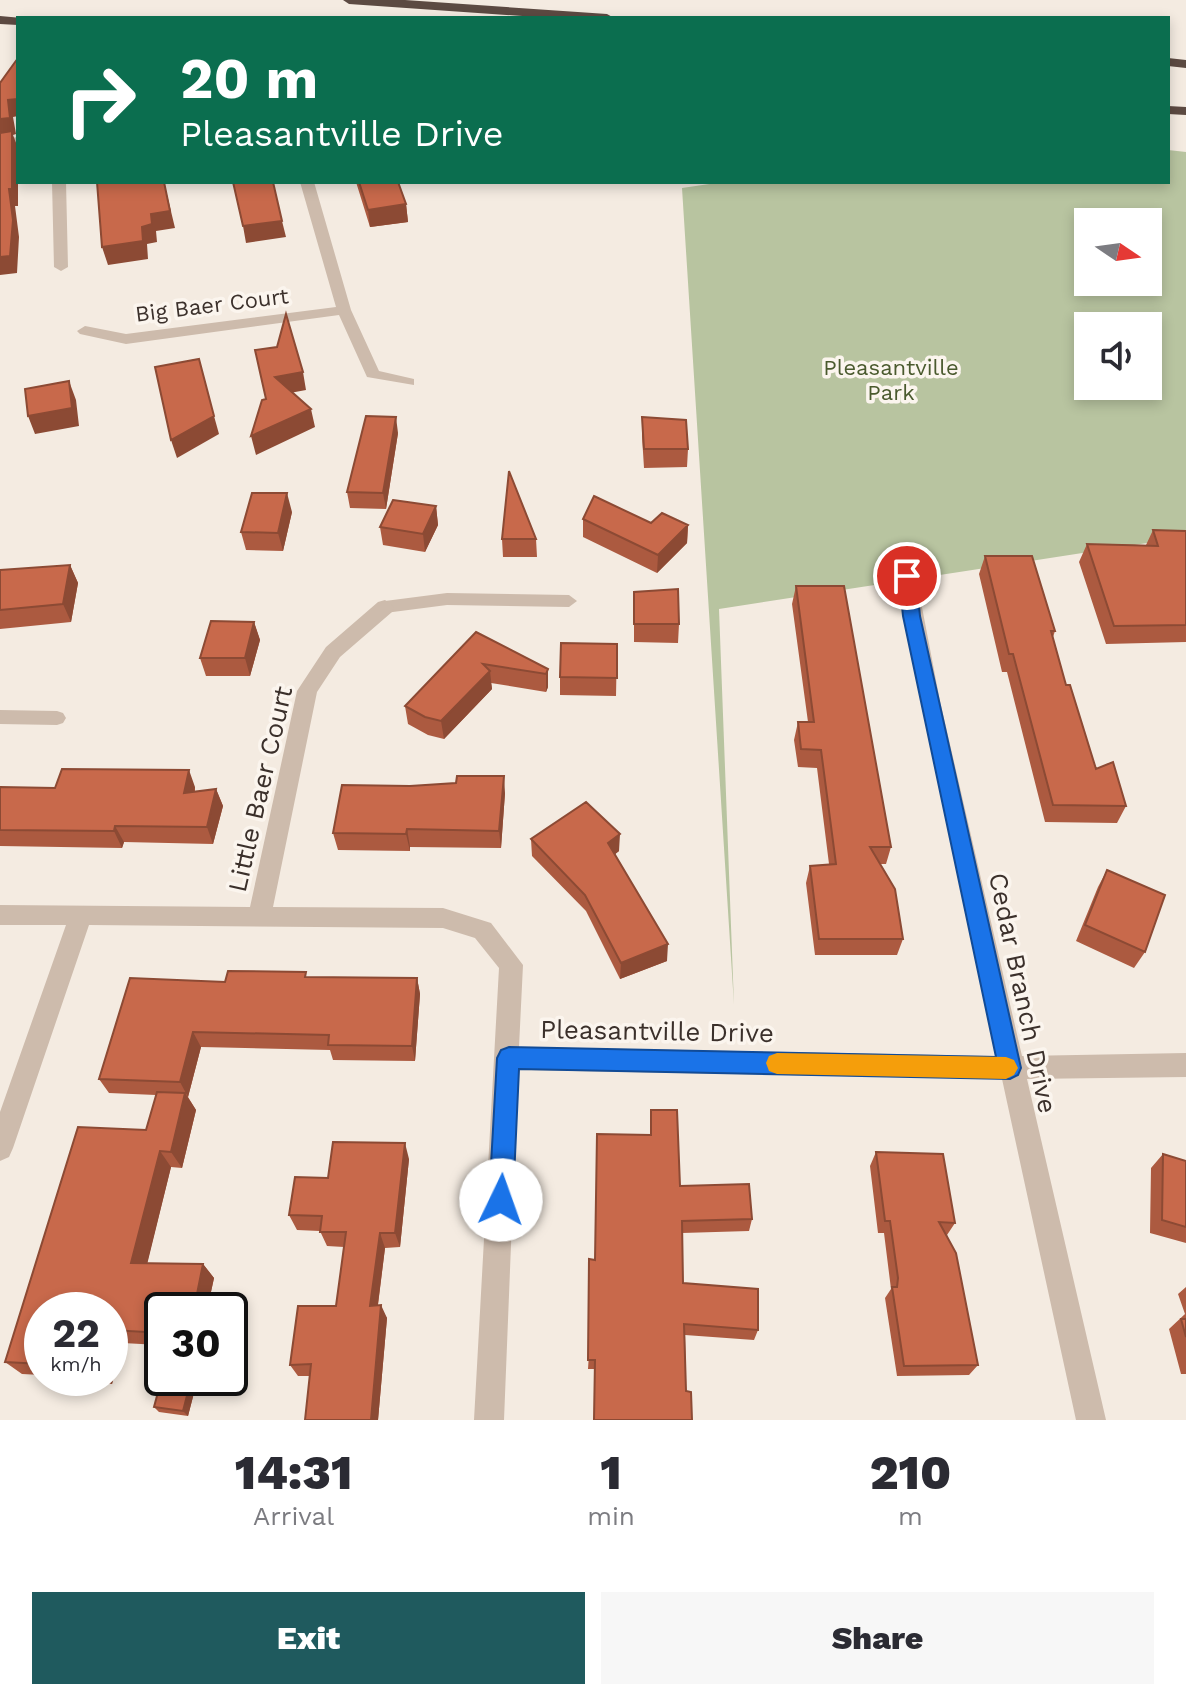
<!DOCTYPE html>
<style>
:root{--surface:#fff;--page:#f7f7f7;--text:#2b2b33;--muted:#7c7c81;--accent:#1f5a5e}
body{margin:0;font-family:"Work Sans",sans-serif;background:var(--page);color:var(--text);height:100vh;display:flex;flex-direction:column;font-size:30px;white-space:nowrap}
*{box-sizing:border-box;margin:0}
p{font-size:26px;color:var(--muted)}
.icon{flex:none;width:44px;height:44px;fill:none;stroke:currentColor;stroke-width:2;stroke-linecap:round;stroke-linejoin:round}
.map{position:relative;height:1420px;overflow:hidden}
.panel{display:flex;flex-direction:column;background:var(--surface);flex:1}
.panel>*{flex:none}
.hud{position:absolute;left:16px;top:16px;width:1154px;height:168px;border-radius:0px;box-shadow:0 4px 12px #0003;background:#0b6e4f;color:#fff;overflow:hidden}
.needle{width:52px;rotate:103deg}
.fabs{position:absolute;left:1074px;top:208px;display:grid;gap:16px}
.fabs a{display:grid;place-items:center;width:88px;height:88px;border-radius:0px;background:var(--surface);box-shadow:0 4px 12px #0003;font-size:40px}
.speed{position:absolute;left:24px;top:1292px;display:flex;gap:16px;font-size:40px;font-weight:700;text-align:center}
.speed>*{display:grid;place-content:center;width:104px;height:104px;border-radius:50%;background:var(--surface);box-shadow:0 4px 12px #0003;line-height:1}
.speed small{font-size:20px;font-weight:400}
.speed .limit{border:4px solid #111;border-radius:12px;background:#fff;color:#111}
.pin{position:absolute;display:grid;place-items:center;width:68px;height:68px;color:#fff;margin:-34px;border:4px solid #fff;border-radius:50%;box-shadow:0 2px 8px #0007}
.me{position:absolute;width:88px;margin:-44px;rotate:3deg;stroke-linejoin:round;filter:drop-shadow(0 0 6px #0008)}
.turn{display:flex;align-items:center;gap:28px;height:168px;padding:0 32px;font-size:36px}
.turn .icon{width:104px;height:104px;stroke-width:2.5}
.turn b{display:block;font-size:56px;line-height:68px}
.eta{display:flex;justify-content:space-evenly;align-items:center;height:136px;text-align:center}
.eta b{font-size:48px;font-weight:800;line-height:56px}
.button{display:flex;gap:16px;margin-top:auto;padding:16px 32px}
.button a{flex:1;height:92px;border-radius:0px;background:var(--accent);color:#fff;font-size:32px;font-weight:800;line-height:92px;text-align:center}
.button a+a{background:var(--page);color:var(--text)}
.map>svg:first-child{display:block}
.green{fill:#b8c4a0;fill-rule:evenodd}
.lines{fill:none;stroke-linecap:round;stroke-linejoin:round}
.lane{fill:#cdbbac;fill-rule:evenodd}
.street{fill:#cdbbac;fill-rule:evenodd}
.highway{fill:#5c4a42;fill-rule:evenodd}
.wall{fill:#ac5a40}
.shaded-wall{fill:#8c4a34}
.building{fill:#c8694b;stroke:#8c4a34;stroke-width:2}
.route{fill:#1a73e8;stroke:#114b97;stroke-width:2}
.slow{fill:#f59e0b}
.labels{text-anchor:middle;dominant-baseline:central;stroke-width:7;stroke-linejoin:round;paint-order:stroke}
.far-street-label{font-size:22px;fill:#3b302b;stroke:#fbf5ee}
.far-park-label{font-size:22px;fill:#4a5a2e;stroke:#fbf5ee}
.street-label{font-size:26px;fill:#3b302b;stroke:#fbf5ee}
</style>
<div class="map">
<svg width="1186" height="1420" viewBox="0 0 1186 1420">
<rect width="100%" height="100%" fill="#f4ebe1"/>
<path class="green" d="M 1168,150 L 1186,152 L 1186,537 L 719,609 L 734,1005 L 682,188 L 723,182 L 1168,182 ZM 1088,222 L 1148,222 L 1148,282 L 1088,282 ZM 1088,326 L 1148,326 L 1148,386 L 1088,386 Z"/>
<g class="lines">
<path class="lane" d="M 447,593 L 569,595 L 577,601 L 569,607 L 447,605 L 385,613 L 377,607 L 385,601 Z
M 0,710 L 57,711 L 63,713 L 66,718 L 63,723 L 57,725 L 0,724 Z"/>
<path class="street" d="M 18,137 L 18,145 L 0,147 L 0,139 Z
M 52,182 L 66,182 L 68,267 L 61,271 L 54,267 Z
M 300,182 L 314,182 L 351,310 L 379,371 L 414,379 L 414,385 L 367,377 L 339,315 L 126,344 L 80,334 L 77,331 L 85,326 L 126,334 L 336,307 Z
M 907,570 L 916,576 L 940,701 L 1022,1056 L 1186,1053 L 1186,1077 L 1027,1079 L 1106,1420 L 1076,1420 L 1002,1079 L 518,1070 L 504,1420 L 474,1420 L 499,968 L 475,938 L 443,928 L 89,925 L 13,1148 L 9,1157 L 0,1161 L 0,1112 L 66,925 L 0,925 L 0,905 L 250,907 L 297,691 L 326,647 L 378,602 L 385,600 L 394,607 L 392,612 L 340,657 L 317,692 L 273,907 L 443,908 L 491,923 L 523,965 L 519,1047 L 997,1056 L 903,616 L 898,576 Z"/>
<path class="highway" d="M 343,0 L 405,0 L 607,14 L 614,18 L 551,18 L 349,4 Z
M 0,16 L 22,18 L 18,18 L 18,25 L 0,24 Z
M 1168,58 L 1186,60 L 1186,68 L 1168,66 Z
M 1168,106 L 1186,107 L 1186,115 L 1168,114 Z"/>
</g>
<path class="wall" d="M 356,182 L 398,182 L 406,204 L 408,222 L 370,227 Z
M 642,417 L 688,449 L 687,467 L 644,468 L 642,436 Z
M 398,433 L 386,509 L 350,508 L 347,492 Z
M 436,506 L 438,525 L 425,552 L 383,545 L 380,527 Z
M 292,512 L 283,551 L 246,550 L 241,532 Z
M 583,519 L 688,525 L 687,543 L 657,573 L 583,537 Z
M 1153,530 L 1186,531 L 1186,642 L 1106,644 L 1079,562 L 1087,544 L 1146,545 Z
M 502,539 L 536,539 L 537,557 L 503,557 Z
M 985,556 L 1055,631 L 1053,637 L 1066,685 L 1096,769 L 1126,806 L 1117,823 L 1045,822 L 1007,672 L 1002,672 L 979,574 Z
M 70,565 L 78,583 L 71,622 L 0,629 L 0,570 Z
M 796,586 L 891,847 L 886,864 L 880,864 L 903,939 L 897,955 L 815,955 L 806,883 L 810,866 L 829,864 L 817,768 L 798,767 L 794,740 L 798,722 L 808,722 L 792,604 Z
M 634,592 L 679,624 L 678,643 L 634,642 Z
M 254,622 L 260,640 L 250,676 L 206,676 L 200,658 Z
M 476,632 L 548,669 L 548,687 L 546,692 L 491,683 L 492,689 L 444,739 L 428,735 L 408,724 L 405,706 Z
M 617,644 L 616,696 L 560,695 L 560,677 Z
M 0,787 L 195,787 L 195,792 L 216,789 L 223,806 L 213,844 L 124,842 L 122,848 L 0,846 Z
M 505,793 L 501,848 L 410,847 L 410,851 L 338,850 L 333,833 Z
M 531,839 L 619,851 L 615,854 L 667,961 L 620,979 L 586,911 L 532,856 Z
M 1107,870 L 1145,952 L 1134,968 L 1076,941 L 1098,887 Z
M 308,977 L 417,978 L 420,994 L 415,1061 L 333,1060 L 330,1050 L 201,1047 L 188,1097 L 196,1110 L 182,1168 L 171,1167 L 147,1263 L 203,1264 L 214,1278 L 207,1310 L 162,1310 L 162,1332 L 159,1345 L 123,1343 L 112,1384 L 76,1381 L 71,1378 L 110,1378 L 42,1310 L 42,1375 L 22,1374 L 5,1362 L 146,1130 L 156,1095 L 109,1093 L 99,1079 L 225,982 Z
M 651,1110 L 680,1186 L 752,1219 L 749,1231 L 682,1233 L 683,1283 L 758,1330 L 754,1340 L 685,1335 L 686,1391 L 692,1420 L 595,1369 L 588,1369 L 595,1260 L 650,1135 Z
M 876,1152 L 955,1223 L 947,1235 L 978,1365 L 969,1375 L 897,1376 L 885,1298 L 891,1289 L 884,1233 L 878,1233 L 870,1166 Z
M 1163,1154 L 1186,1161 L 1186,1243 L 1150,1233 L 1151,1168 Z
M 409,1159 L 400,1247 L 385,1248 L 378,1305 L 387,1318 L 378,1420 L 305,1420 L 310,1376 L 298,1376 L 290,1365 L 336,1306 L 344,1247 L 327,1246 L 320,1231 L 297,1230 L 289,1215 L 328,1178 Z
M 1186,1287 L 1186,1374 L 1181,1374 L 1169,1329 L 1185,1314 L 1178,1294 Z
M 190,1384 L 195,1389 L 188,1416 L 159,1412 L 154,1407 Z"/>
<path class="shaded-wall" d="M 18,99 L 18,116 L 13,117 L 16,134 L 13,135 L 18,148 L 18,206 L 15,206 L 19,237 L 17,273 L 0,275 L 0,119 L 8,100 Z
M 164,182 L 175,228 L 156,231 L 157,242 L 147,244 L 148,259 L 108,265 L 102,247 L 142,227 L 151,214 Z
M 406,204 L 408,222 L 370,227 L 368,210 Z
M 282,221 L 286,237 L 246,243 L 243,226 Z
M 303,372 L 306,390 L 279,395 L 275,377 Z
M 69,381 L 76,400 L 79,426 L 35,434 L 28,416 Z
M 311,409 L 315,427 L 256,455 L 251,436 Z
M 214,416 L 219,434 L 177,458 L 171,440 Z
M 396,417 L 398,433 L 386,509 L 383,493 Z
M 287,493 L 292,512 L 283,551 L 278,533 Z
M 436,506 L 438,525 L 425,552 L 423,534 Z
M 688,525 L 687,543 L 657,573 L 658,555 Z
M 70,565 L 78,583 L 71,622 L 63,604 Z
M 254,622 L 260,640 L 250,676 L 245,658 Z
M 548,669 L 548,687 L 546,692 L 546,674 Z
M 490,671 L 492,689 L 444,739 L 441,721 Z
M 189,770 L 195,787 L 191,810 L 184,793 Z
M 504,776 L 505,793 L 501,848 L 499,831 Z
M 216,789 L 223,806 L 213,844 L 207,827 Z
M 115,826 L 124,842 L 122,848 L 114,831 Z
M 407,829 L 410,847 L 410,851 L 406,834 Z
M 620,834 L 619,851 L 608,860 L 608,843 Z
M 668,944 L 667,961 L 620,979 L 621,963 Z
M 417,978 L 420,994 L 415,1061 L 412,1046 Z
M 193,1032 L 201,1047 L 188,1097 L 180,1082 Z
M 185,1093 L 196,1110 L 182,1168 L 171,1152 Z
M 405,1143 L 409,1159 L 400,1247 L 395,1233 Z
M 160,1151 L 171,1167 L 144,1277 L 131,1263 Z
M 380,1233 L 385,1248 L 376,1319 L 370,1306 Z
M 203,1264 L 214,1278 L 207,1310 L 205,1310 L 196,1299 Z
M 155,1297 L 167,1310 L 162,1310 L 162,1332 L 159,1345 L 146,1332 Z
M 381,1305 L 387,1318 L 378,1420 L 371,1420 Z
M 110,1330 L 123,1343 L 112,1384 L 105,1378 L 110,1378 Z
M 190,1384 L 195,1389 L 188,1416 L 183,1411 Z"/>
<path class="building" d="M 18,58 L 18,99 L 8,100 L 10,118 L 0,119 L 0,83 Z
M 12,131 L 12,189 L 9,189 L 13,220 L 10,256 L 0,257 L 0,133 Z
M 97,182 L 164,182 L 170,211 L 151,214 L 152,224 L 142,227 L 143,241 L 102,247 Z
M 233,182 L 273,182 L 282,221 L 243,226 Z
M 359,182 L 398,182 L 406,204 L 368,210 Z
M 286,314 L 303,372 L 275,377 L 311,409 L 251,436 L 262,400 L 266,399 L 255,350 L 277,347 Z
M 199,359 L 214,416 L 171,440 L 155,367 Z
M 69,381 L 72,408 L 28,416 L 25,389 Z
M 366,416 L 396,417 L 383,493 L 347,492 Z
M 642,417 L 686,420 L 688,449 L 644,449 Z
M 509,471 L 536,539 L 502,539 Z
M 252,493 L 287,493 L 278,533 L 241,532 Z
M 594,496 L 651,523 L 662,513 L 688,525 L 658,555 L 583,519 Z
M 393,500 L 436,506 L 423,534 L 380,527 Z
M 1153,530 L 1186,531 L 1186,625 L 1114,626 L 1087,544 L 1158,546 Z
M 985,556 L 1032,556 L 1055,631 L 1051,631 L 1066,685 L 1070,685 L 1096,769 L 1113,762 L 1126,806 L 1053,805 L 1013,654 L 1009,654 Z
M 70,565 L 63,604 L 0,610 L 0,570 Z
M 796,586 L 844,586 L 891,847 L 870,847 L 895,889 L 903,939 L 819,939 L 810,866 L 836,864 L 821,750 L 801,749 L 798,722 L 814,722 Z
M 678,589 L 679,624 L 634,624 L 634,592 Z
M 211,621 L 254,622 L 245,658 L 200,658 Z
M 476,632 L 548,669 L 546,674 L 483,664 L 490,671 L 441,721 L 425,717 L 405,706 Z
M 561,643 L 617,644 L 617,678 L 560,677 Z
M 62,769 L 189,770 L 184,793 L 216,789 L 207,827 L 115,826 L 114,831 L 0,830 L 0,787 L 55,788 Z
M 457,776 L 504,776 L 499,831 L 407,829 L 406,834 L 333,833 L 342,785 L 410,786 L 456,783 Z
M 586,802 L 620,834 L 608,843 L 668,944 L 621,963 L 585,895 L 531,839 Z
M 1107,870 L 1165,895 L 1145,952 L 1085,925 Z
M 228,971 L 306,972 L 305,977 L 417,978 L 412,1046 L 328,1045 L 329,1035 L 193,1032 L 180,1082 L 99,1079 L 130,978 L 225,982 Z
M 157,1092 L 185,1093 L 171,1152 L 160,1151 L 131,1263 L 203,1264 L 196,1299 L 155,1297 L 146,1332 L 110,1330 L 110,1310 L 42,1310 L 42,1364 L 5,1362 L 78,1127 L 146,1130 Z
M 651,1110 L 677,1110 L 680,1186 L 749,1184 L 752,1219 L 682,1221 L 683,1283 L 758,1289 L 758,1330 L 684,1324 L 686,1391 L 691,1392 L 692,1420 L 594,1420 L 595,1360 L 588,1360 L 589,1259 L 595,1260 L 597,1134 L 651,1135 Z
M 333,1142 L 405,1143 L 395,1233 L 380,1233 L 370,1306 L 381,1305 L 371,1420 L 305,1420 L 311,1364 L 290,1365 L 298,1306 L 336,1306 L 346,1232 L 320,1232 L 322,1216 L 289,1215 L 295,1177 L 328,1178 Z
M 876,1152 L 943,1154 L 955,1223 L 939,1222 L 956,1253 L 978,1365 L 904,1366 L 892,1287 L 897,1287 L 898,1278 L 890,1221 L 885,1221 Z
M 1163,1154 L 1186,1161 L 1186,1227 L 1162,1220 Z
M 1181,1319 L 1186,1319 L 1186,1337 Z
M 161,1381 L 190,1384 L 183,1411 L 154,1407 Z"/>
<path class="route" d="M 907,571 L 916,576 L 920,616 L 1021,1068 L 1018,1075 L 1010,1079 L 519,1069 L 513,1200 L 509,1209 L 501,1212 L 493,1209 L 489,1200 L 497,1058 L 501,1050 L 509,1047 L 996,1057 L 903,616 L 899,576 Z"/>
<path class="slow" d="M 777,1053 L 1006,1057 L 1014,1060 L 1018,1068 L 1014,1075 L 1006,1079 L 777,1074 L 769,1071 L 766,1063 L 769,1056 Z"/>
<g class="labels">
<g class="far-street-label">
<text transform="translate(212 305) rotate(-7)">Big Baer Court</text>
</g>
<g class="far-park-label">
<text x="891" y="367">Pleasantville<tspan x="891" dy="25">Park</tspan></text>
</g>
<g class="street-label">
<text transform="translate(260 789) rotate(-77)">Little Baer Court</text>
<text transform="translate(1023 993) rotate(78)">Cedar Branch Drive</text>
<text transform="translate(657 1031) rotate(1)">Pleasantville Drive</text>
</g>
</g>
</svg>
<div class="fabs">
<a><svg class="needle" viewBox="-14 -14 28 28"><path d="M0-13l5 13h-10z" fill="#e53935"/><path d="M0 13l5-13h-10z" fill="#7c7c81"/></svg></a>
<a><svg class="icon" aria-label="sound" viewBox="0 0 24 24"><path d="M4 9h4l5-4v14l-5-4H4zM17 9q2 3 0 6"/></svg></a>
</div>
<div class="speed"><div>22<small>km/h</small></div><div class="limit">30</div></div>
<div class="pin" style="left:907px;top:576px;background:#d93025"><svg class="icon" aria-label="arrive" viewBox="0 0 24 24"><path d="M6 21V4h12l-3 4 3 4H6"/></svg></div>
<svg class="me" style="left:501px;top:1200px" viewBox="-20 -20 40 40"><circle r="19" fill="#fff"/><path d="M0-13L10 11 0 6-10 11z" fill="#1a73e8"/></svg>
<div class="hud">
<div class="turn"><svg class="icon" aria-label="right" viewBox="0 0 24 24"><path d="M7 20v-9h11M14 6l5 5-5 5"/></svg><div><b>20 m</b>Pleasantville Drive</div></div>
</div>
</div>
<section class="panel">
<div class="eta">
<div><b>14:31</b><p>Arrival</p></div>
<div><b>1</b><p>min</p></div>
<div><b>210</b><p>m</p></div>
</div>
<div class="button"><a>Exit</a><a>Share</a></div>
</section>
